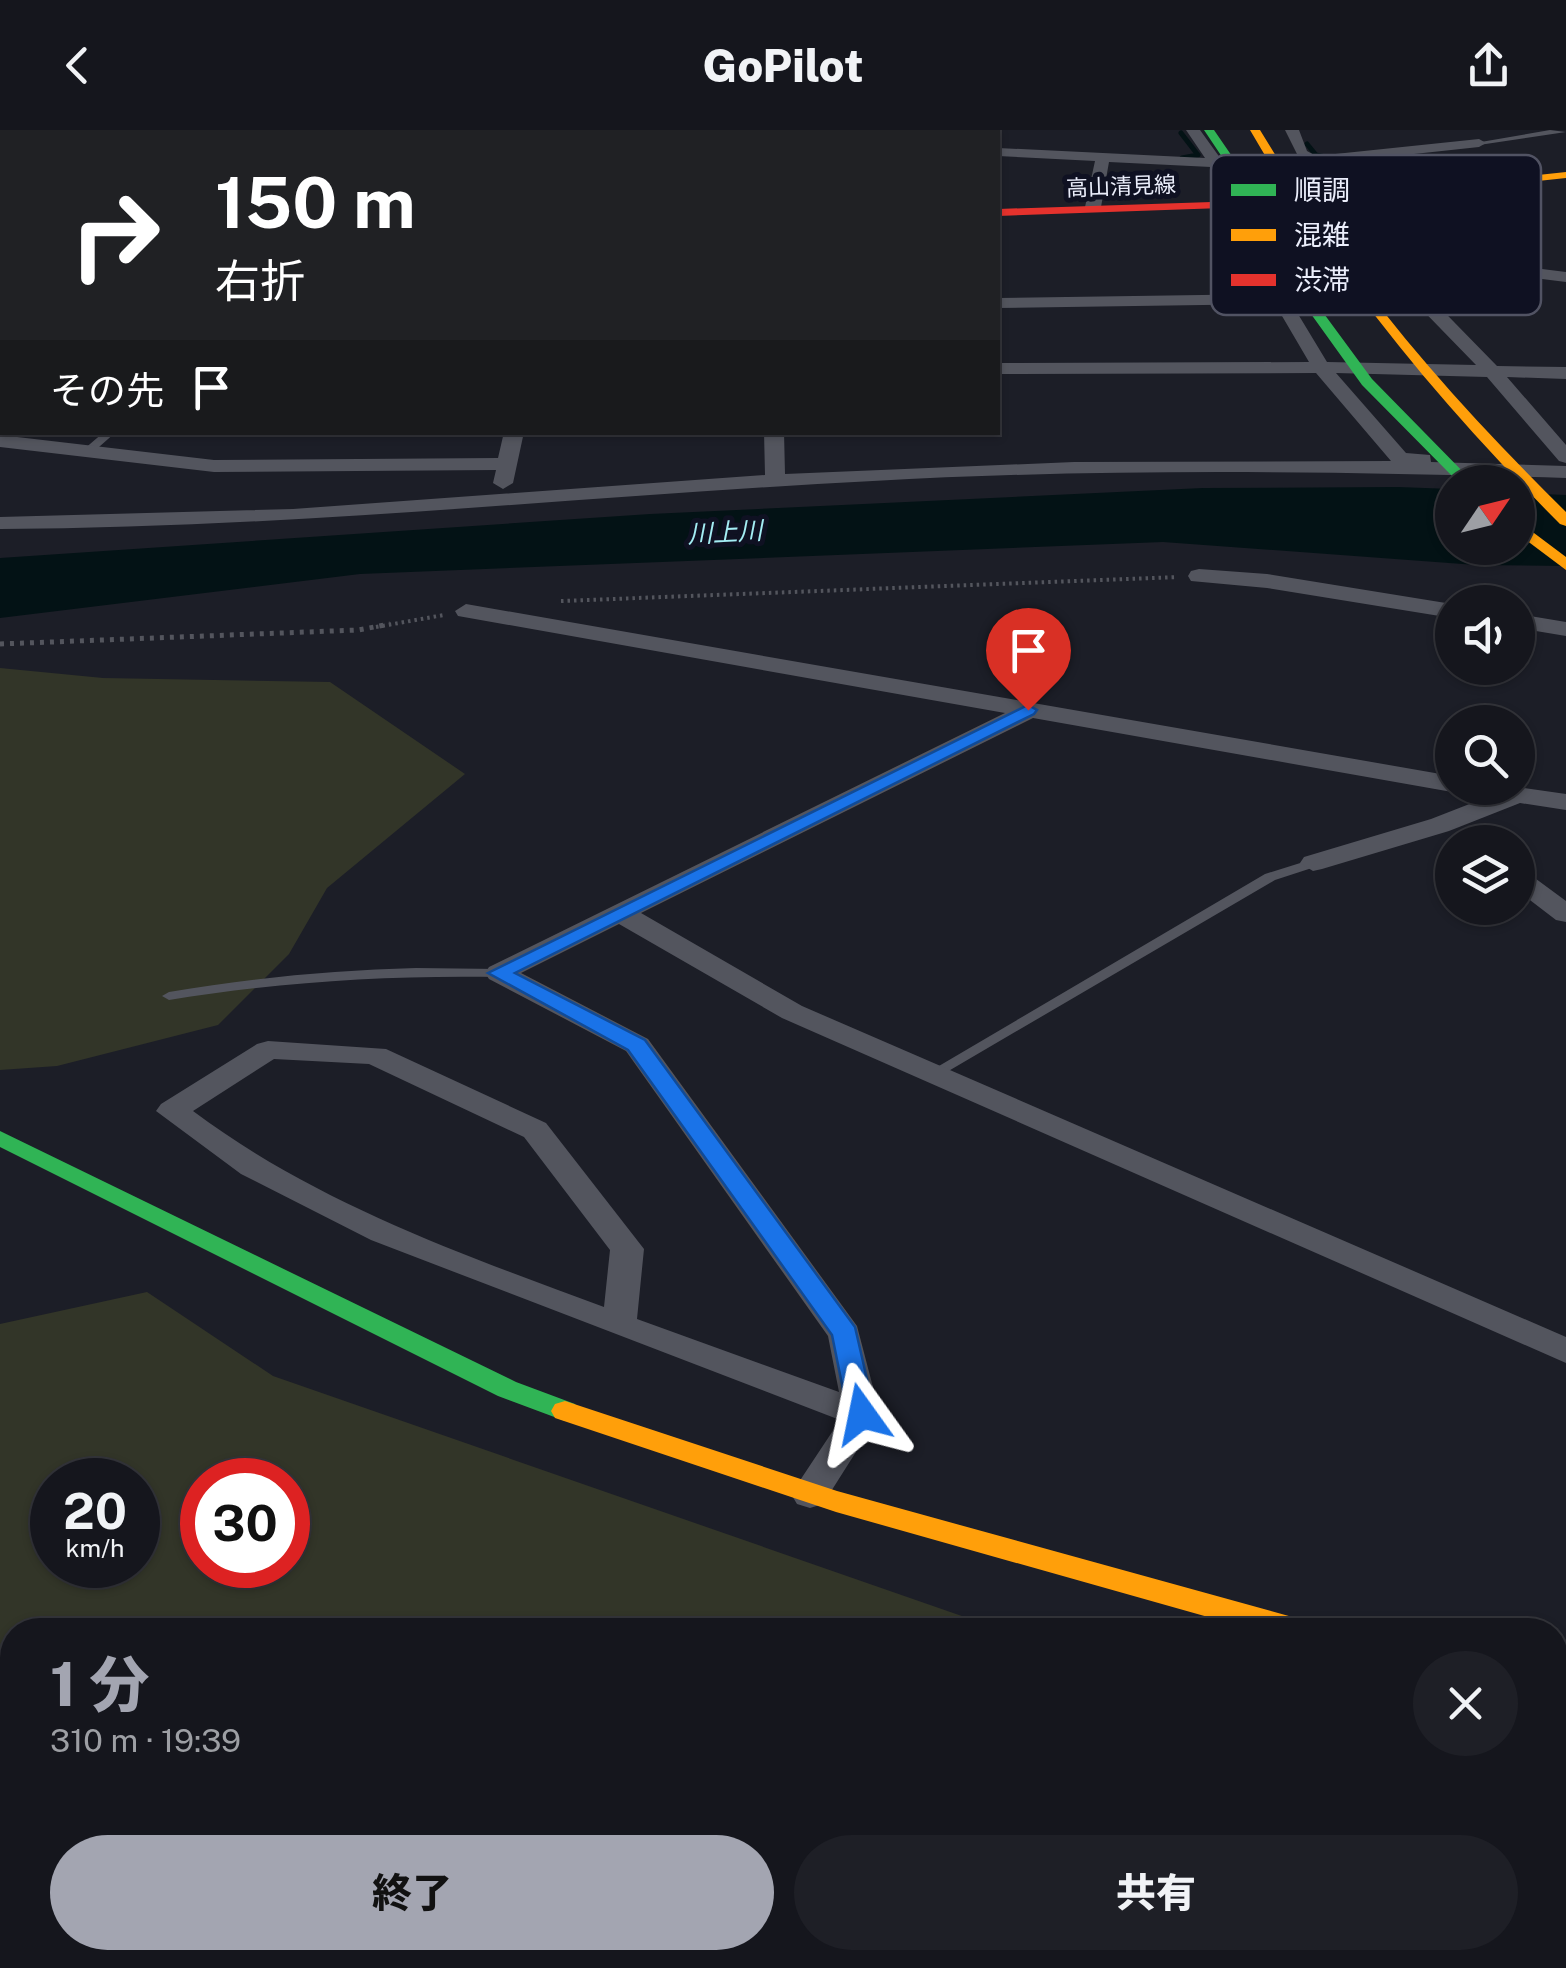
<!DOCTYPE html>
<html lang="ja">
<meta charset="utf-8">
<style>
:root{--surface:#15161d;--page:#1e1f26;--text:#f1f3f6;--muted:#9d9fa4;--line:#34353b;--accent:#a3a5b1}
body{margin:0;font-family:"Public Sans","Noto Sans JP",sans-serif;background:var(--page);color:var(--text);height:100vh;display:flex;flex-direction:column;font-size:38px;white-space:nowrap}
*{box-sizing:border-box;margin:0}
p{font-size:32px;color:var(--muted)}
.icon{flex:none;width:55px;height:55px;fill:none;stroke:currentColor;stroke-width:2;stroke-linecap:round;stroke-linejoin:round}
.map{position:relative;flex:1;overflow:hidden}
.sheet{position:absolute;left:0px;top:1488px;width:1568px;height:352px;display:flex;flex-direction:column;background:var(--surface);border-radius:40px 40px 0 0;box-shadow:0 2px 8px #0004,0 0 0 2px var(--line)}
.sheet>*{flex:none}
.guide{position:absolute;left:0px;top:0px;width:1000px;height:305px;box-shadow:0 2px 8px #0004,0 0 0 2px var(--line);background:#202124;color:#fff;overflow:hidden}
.needle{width:65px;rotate:55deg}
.fabs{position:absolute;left:1435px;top:335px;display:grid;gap:20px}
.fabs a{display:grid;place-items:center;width:100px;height:100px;border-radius:50%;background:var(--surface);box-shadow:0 2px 8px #0004,0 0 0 2px var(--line);font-size:50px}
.speed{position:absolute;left:30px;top:1328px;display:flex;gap:20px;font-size:50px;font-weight:700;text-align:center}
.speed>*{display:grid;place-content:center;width:130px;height:130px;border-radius:50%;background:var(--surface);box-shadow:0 2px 8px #0004,0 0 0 2px var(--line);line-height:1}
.speed small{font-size:25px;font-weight:400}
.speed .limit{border:15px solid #d22;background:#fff;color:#111}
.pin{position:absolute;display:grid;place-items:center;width:85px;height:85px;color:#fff;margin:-102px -42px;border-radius:50% 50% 50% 0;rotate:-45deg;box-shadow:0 0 10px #0007}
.pin .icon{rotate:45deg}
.me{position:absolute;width:110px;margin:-55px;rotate:348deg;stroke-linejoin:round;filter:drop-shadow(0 0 8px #0008)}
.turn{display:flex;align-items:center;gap:35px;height:210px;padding:0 50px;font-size:45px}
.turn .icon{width:130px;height:130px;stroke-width:2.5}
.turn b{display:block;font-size:70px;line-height:85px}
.then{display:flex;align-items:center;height:95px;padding:0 50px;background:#0003;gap:20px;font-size:38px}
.round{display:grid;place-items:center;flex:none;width:105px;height:105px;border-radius:52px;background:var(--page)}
.head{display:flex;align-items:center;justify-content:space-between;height:170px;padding:0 50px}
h1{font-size:60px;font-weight:800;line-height:75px;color:var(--accent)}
.button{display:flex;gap:20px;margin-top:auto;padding:20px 50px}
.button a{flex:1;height:115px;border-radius:60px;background:var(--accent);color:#111;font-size:40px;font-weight:800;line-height:115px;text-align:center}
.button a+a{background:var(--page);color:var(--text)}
header{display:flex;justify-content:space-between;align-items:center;height:130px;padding:0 50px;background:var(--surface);font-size:45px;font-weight:800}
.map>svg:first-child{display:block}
.green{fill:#323528;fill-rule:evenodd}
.water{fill:#031215}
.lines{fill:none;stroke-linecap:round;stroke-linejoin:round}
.stream{stroke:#031215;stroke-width:5}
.path-far1{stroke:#53555d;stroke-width:4;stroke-dasharray:2.5 4;stroke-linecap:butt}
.path{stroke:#53555d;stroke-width:5;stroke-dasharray:4 6;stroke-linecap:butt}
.lane{fill:#53555e;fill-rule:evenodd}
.street{fill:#53555e;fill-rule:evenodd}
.fast{fill:#30b455;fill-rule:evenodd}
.slow{fill:#ff9f0a;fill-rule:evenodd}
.jam{fill:#e5322d;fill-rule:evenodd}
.route{fill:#1a73e8;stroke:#114b97;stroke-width:2.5}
.labels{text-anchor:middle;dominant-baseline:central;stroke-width:10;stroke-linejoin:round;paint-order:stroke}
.far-street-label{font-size:22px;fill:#ebeefb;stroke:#0f1122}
.far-water-label{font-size:25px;font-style:italic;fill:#a4eef4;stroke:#0f1122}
.key{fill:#0f1122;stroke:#515363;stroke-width:2.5}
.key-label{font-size:28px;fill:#ebeefb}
</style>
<header><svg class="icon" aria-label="back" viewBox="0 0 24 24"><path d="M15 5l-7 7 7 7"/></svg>GoPilot<svg class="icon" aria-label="share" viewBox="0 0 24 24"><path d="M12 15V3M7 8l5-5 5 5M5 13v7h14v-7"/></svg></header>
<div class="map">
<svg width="1566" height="1838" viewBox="0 0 1566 1838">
<rect width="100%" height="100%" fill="#1c1e27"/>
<path class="green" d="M 0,538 L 103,548 L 330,552 L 465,644 L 327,758 L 289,824 L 218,895 L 57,936 L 0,940 Z
M 147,1162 L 273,1246 L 1002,1500 L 12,1500 L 12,1828 L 1555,1828 L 1555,1673 L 1566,1677 L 1566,1838 L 0,1838 L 0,1194 ZM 52,1350 L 138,1350 L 138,1435 L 52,1435 ZM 202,1350 L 288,1350 L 288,1435 L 202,1435 Z"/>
<path class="water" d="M 1398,357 L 1452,359 L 1452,418 L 1518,418 L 1518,363 L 1566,365 L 1566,436 L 1476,435 L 1163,412 L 360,444 L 0,488 L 0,428 L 650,384 L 1203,358 Z"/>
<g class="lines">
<path class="stream" d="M 1181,3 L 1198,25 L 1182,28
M 1307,14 L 1316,25 L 1330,28"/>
<path class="path-far1" d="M 561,471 L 1178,447
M 376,497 L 444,485"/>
<path class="path" d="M 0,514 L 358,500 L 390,494"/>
<path class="lane" d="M 1550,0 L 1566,2 L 1479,15 L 1475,13 Z
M 104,302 L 116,302 L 91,324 L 83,324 L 83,320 Z
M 1313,729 L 1320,733 L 1318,736 L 1275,750 L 940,946 L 930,946 L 927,943 L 1265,744 Z
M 416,838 L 499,839 L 506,843 L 499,847 C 388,845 279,852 169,870 L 162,866 L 169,862 C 251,848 333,840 416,838 Z"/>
<path class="street" d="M 213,0 L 241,0 L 242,2 L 215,2 Z
M 713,0 L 729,0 L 730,2 L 715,2 Z
M 1186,0 L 1200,0 L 1231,43 L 1228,46 L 1218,46 L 1211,37 L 1109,32 L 1101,77 L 1093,82 L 1085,77 L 1095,31 L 998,26 L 998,18 L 1205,28 Z
M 1285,0 L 1299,0 L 1307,21 L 1316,26 L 1479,9 L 1486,13 L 1479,17 L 1284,38 L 1279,37 L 1279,31 L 1299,28 Z
M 1336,111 L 1380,118 L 1403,140 L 1480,131 L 1566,142 L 1566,152 L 1480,141 L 1412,149 L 1497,236 L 1566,237 L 1566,249 L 1507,247 L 1566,315 L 1566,333 L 1559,331 L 1487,247 L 1336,243 L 1406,323 L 1430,325 L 1431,332 L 1566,336 L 1566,348 C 1335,341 1104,338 873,351 C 582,366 292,398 0,399 L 0,387 L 293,379 L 765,345 L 764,302 L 784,302 L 785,344 L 1074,332 L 1391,331 L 1316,243 L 998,244 L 998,233 L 1309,232 L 1275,174 L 998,178 L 998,168 L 1269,164 L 1256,141 L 1256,130 L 1289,113 L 1297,118 L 1272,132 L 1272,141 L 1327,232 L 1476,235 L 1369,125 L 1330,119 L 1328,116 Z
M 0,169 L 2,169 L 2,180 L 0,180 Z
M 2,271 L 2,284 L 0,285 L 0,272 Z
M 504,302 L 524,302 L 513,353 L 503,359 L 493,353 L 496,340 L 214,342 L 0,317 L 0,305 L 214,330 L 498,328 Z
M 1199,439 L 1267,444 L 1452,474 L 1452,488 L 1267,458 L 1191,451 L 1188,446 L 1191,441 Z
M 466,474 L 1452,646 L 1452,658 L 1461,659 L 1452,662 L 1033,588 L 641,783 L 802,876 L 1566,1207 L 1566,1233 L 782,888 L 619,794 L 521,843 L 648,909 L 857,1196 L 880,1284 L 823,1374 L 810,1378 L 797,1374 L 791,1364 L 840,1290 L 371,1110 L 241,1044 L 156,981 L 161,974 L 257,914 L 268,911 L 386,919 L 546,993 L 644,1119 L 637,1189 L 839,1262 L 828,1206 L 626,921 L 489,849 L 485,843 L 489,837 L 1005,583 L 458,486 L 455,481 ZM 274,929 L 369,934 L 524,1007 L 610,1120 L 604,1177 C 461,1124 316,1073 193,981 Z
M 1518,484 L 1566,492 L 1566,506 L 1518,498 Z
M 1518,657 L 1566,664 L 1566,680 L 1520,673 L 1449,701 L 1322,739 L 1313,741 L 1300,733 L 1304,727 L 1431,689 L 1490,666 L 1490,658 Z
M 1518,741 L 1528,743 L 1566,771 L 1566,792 L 1556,790 L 1518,761 Z"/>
<path class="fast" d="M 1204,0 L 1214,0 L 1295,118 L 1319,177 L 1372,249 L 1473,352 L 1458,352 L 1362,255 L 1306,177 L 1283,118 Z
M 0,1001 L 516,1252 L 575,1274 L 579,1281 L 575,1288 L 565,1291 L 498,1266 L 0,1017 Z"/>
<path class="slow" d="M 1250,0 L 1260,0 L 1303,70 L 1566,42 L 1566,48 L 1307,76 C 1381,189 1471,288 1566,382 L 1566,396 L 1560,394 C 1440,274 1335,147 1250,0 Z
M 0,59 L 2,59 L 2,65 L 0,65 Z
M 1518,391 L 1566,427 L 1566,440 L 1518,404 Z
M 565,1271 L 837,1361 L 1296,1488 L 1307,1492 L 1311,1500 L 1254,1500 L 836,1382 L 555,1288 L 551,1281 L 555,1274 Z
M 1555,1560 L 1566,1563 L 1566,1587 L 1555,1584 Z"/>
<path class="jam" d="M 1305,69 L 1311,73 L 1309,75 L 998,86 L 998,79 Z"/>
</g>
<path class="route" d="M 1028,575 L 1037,580 L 1034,584 L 515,843 L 645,910 L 855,1197 L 875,1284 L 871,1291 L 852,1291 L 848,1284 L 832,1205 L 628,920 L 488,843 Z"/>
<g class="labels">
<g class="far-street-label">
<text transform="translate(1121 56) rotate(-2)">高山清見線</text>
</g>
<g class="far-water-label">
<text transform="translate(725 402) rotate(-3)">川上川</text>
</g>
</g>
<rect x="1211" y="25" width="330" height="160" rx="15" class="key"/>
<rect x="1231" y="54" width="45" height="12" fill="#30b455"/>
<rect x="1231" y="99" width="45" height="12" fill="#ff9f0a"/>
<rect x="1231" y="144" width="45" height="12" fill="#e5322d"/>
<g class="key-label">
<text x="1294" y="70">順調</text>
<text x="1294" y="115">混雑</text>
<text x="1294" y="160">渋滞</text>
</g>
</svg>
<div class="fabs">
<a><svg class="needle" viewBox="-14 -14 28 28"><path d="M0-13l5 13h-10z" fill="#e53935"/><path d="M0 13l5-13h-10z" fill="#9d9fa4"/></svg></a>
<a><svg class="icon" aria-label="sound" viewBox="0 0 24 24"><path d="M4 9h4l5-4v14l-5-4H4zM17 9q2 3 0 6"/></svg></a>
<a><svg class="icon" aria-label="search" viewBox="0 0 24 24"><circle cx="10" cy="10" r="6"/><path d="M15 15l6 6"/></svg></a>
<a><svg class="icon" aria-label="layers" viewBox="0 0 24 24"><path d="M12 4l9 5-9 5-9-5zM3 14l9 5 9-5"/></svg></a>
</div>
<div class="speed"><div>20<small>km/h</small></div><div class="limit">30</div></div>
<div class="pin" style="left:1028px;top:580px;background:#d93025"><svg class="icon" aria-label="arrive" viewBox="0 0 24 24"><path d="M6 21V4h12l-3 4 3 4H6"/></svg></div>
<svg class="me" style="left:862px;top:1284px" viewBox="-20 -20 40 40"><path d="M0-17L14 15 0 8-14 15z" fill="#1a73e8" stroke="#fff" stroke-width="4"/></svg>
<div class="guide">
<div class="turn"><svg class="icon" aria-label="right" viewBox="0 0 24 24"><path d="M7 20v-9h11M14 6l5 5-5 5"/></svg><div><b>150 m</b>右折</div></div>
<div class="then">その先<svg class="icon" aria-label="arrive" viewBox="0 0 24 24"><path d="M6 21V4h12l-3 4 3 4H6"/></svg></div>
</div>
<section class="sheet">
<div class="head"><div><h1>1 分</h1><p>310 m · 19:39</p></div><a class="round"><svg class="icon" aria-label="close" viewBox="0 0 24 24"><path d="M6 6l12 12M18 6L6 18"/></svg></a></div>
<div class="button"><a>終了</a><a>共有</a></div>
</section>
</div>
